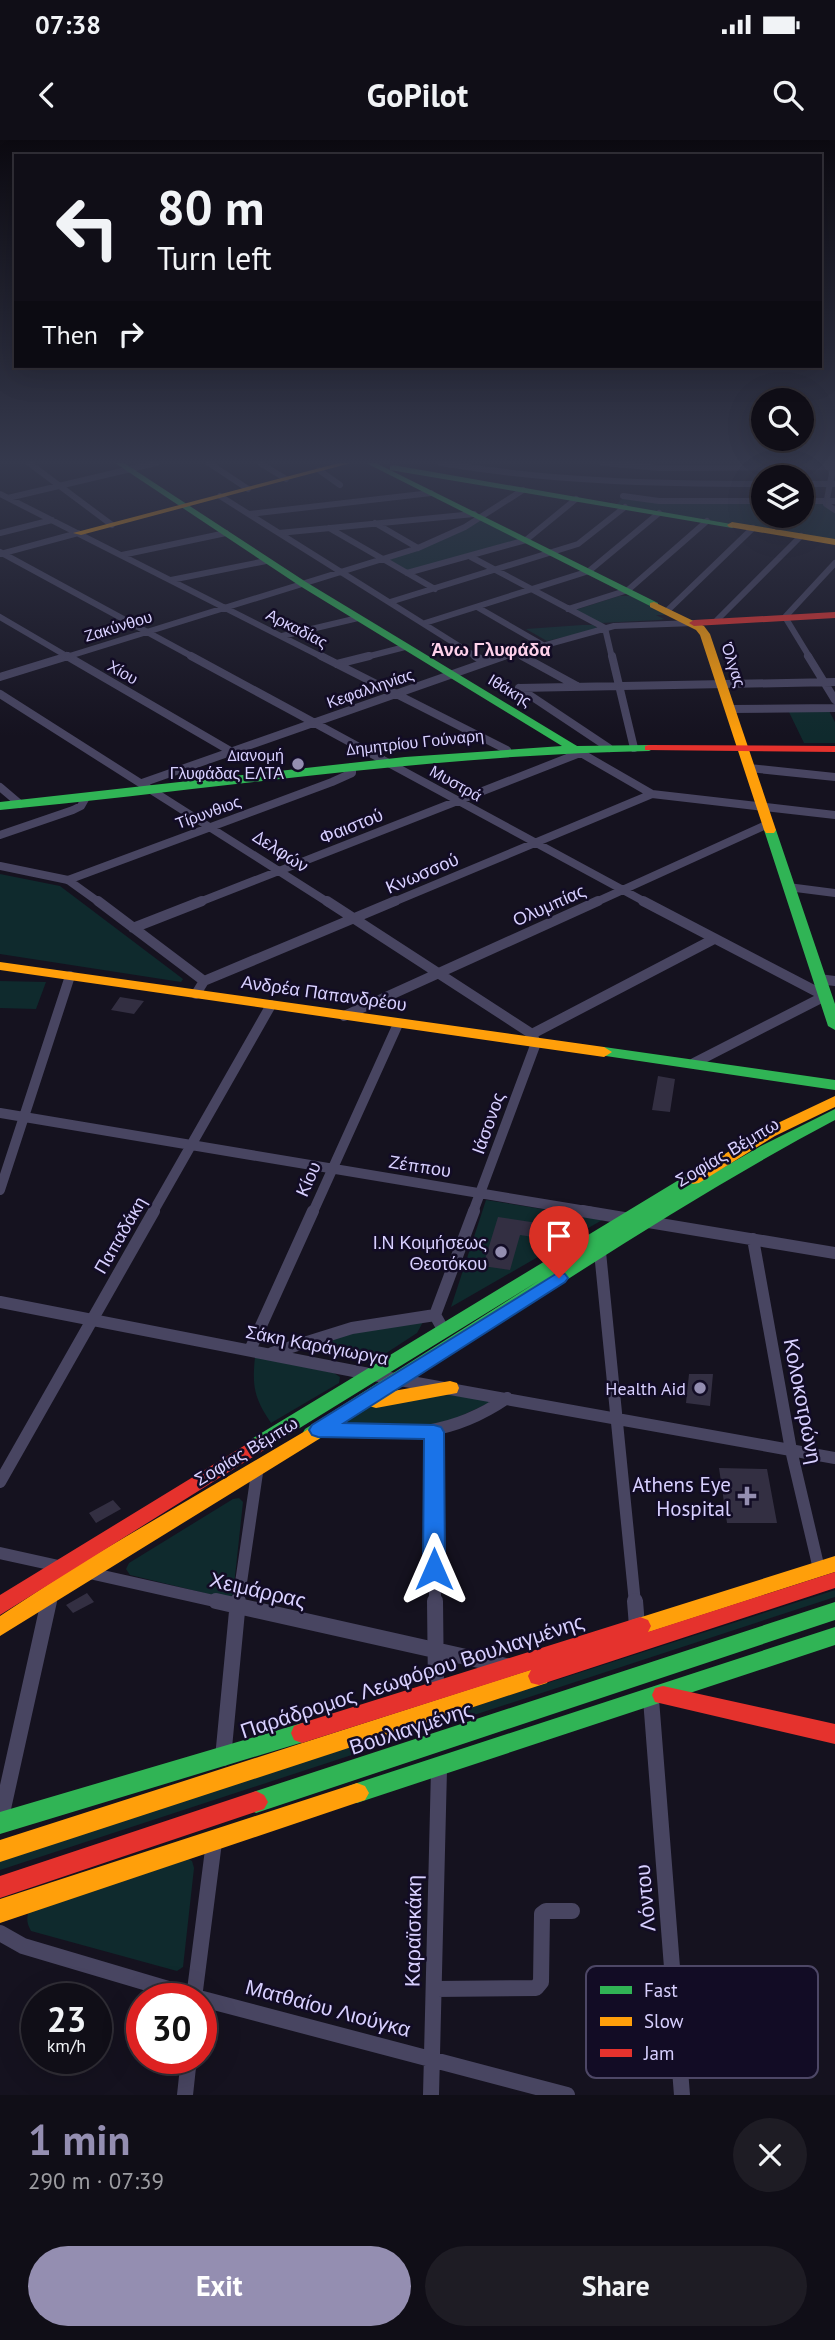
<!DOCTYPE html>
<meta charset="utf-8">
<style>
:root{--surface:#100e17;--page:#1e1c24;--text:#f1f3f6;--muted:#9c9ca1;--line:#302e36;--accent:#948eb1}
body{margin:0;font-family:"PT Sans",sans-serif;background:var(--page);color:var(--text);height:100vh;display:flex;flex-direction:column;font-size:26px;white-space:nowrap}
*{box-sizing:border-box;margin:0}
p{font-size:23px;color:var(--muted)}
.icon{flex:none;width:38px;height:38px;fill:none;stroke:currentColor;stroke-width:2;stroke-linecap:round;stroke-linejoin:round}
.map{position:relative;height:1955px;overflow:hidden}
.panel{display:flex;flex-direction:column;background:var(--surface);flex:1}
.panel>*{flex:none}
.hud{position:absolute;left:14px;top:14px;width:808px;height:214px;border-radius:0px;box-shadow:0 7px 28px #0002,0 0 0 2px var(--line);background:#100e17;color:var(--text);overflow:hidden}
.tools{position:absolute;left:751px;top:248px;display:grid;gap:14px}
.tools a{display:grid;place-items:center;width:63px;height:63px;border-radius:50%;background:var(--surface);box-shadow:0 7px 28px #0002,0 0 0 2px var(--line);font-size:35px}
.speed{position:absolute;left:21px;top:1843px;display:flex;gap:14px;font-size:35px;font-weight:700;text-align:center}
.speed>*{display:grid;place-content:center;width:91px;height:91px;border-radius:50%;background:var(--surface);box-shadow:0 7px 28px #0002,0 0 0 2px var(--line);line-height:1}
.speed small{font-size:18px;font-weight:400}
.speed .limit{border:10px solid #d22;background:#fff;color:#111}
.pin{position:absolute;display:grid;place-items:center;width:60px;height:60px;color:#fff;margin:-72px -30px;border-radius:50% 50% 50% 0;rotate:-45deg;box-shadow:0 0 7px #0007}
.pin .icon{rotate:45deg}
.me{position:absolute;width:77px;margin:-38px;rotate:0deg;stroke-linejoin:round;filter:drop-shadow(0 0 5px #0008)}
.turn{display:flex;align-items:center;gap:24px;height:147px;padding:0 28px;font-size:32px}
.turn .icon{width:91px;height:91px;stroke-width:2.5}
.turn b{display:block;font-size:49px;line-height:60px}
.then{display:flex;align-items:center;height:66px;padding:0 28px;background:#0003;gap:14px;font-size:26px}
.round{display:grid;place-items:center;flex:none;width:74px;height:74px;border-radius:37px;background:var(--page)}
.overview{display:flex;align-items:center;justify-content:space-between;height:119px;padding:0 28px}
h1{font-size:42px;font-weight:800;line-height:52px;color:var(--accent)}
.action{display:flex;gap:14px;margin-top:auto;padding:14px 28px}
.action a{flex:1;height:80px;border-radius:42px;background:var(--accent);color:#fff;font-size:28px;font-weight:800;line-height:80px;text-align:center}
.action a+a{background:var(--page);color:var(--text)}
.status{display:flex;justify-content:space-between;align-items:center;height:49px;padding:0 35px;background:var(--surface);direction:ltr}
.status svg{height:19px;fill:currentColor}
header{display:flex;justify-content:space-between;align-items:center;height:91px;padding:0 28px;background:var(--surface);font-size:32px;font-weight:800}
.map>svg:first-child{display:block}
.green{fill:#0f2a2d}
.building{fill:#332f42}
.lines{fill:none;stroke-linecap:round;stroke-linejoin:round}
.street-far4{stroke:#484561;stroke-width:6}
.street-far3{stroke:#484561;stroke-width:8}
.street-far2{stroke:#484561;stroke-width:10}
.street-far1{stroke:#484561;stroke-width:12}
.street{stroke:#484561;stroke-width:16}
.fast{fill:#30b455;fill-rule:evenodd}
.slow{fill:#ff9f0a;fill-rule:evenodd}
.jam{fill:#e5322d;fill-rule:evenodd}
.route{fill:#1a73e8;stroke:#114b97;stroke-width:2}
.poi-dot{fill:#948eb1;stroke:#120c25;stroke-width:2.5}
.labels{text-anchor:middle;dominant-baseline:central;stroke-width:5;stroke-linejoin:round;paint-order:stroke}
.far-street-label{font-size:16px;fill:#d8d0ff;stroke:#120c25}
.far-poi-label{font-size:16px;fill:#d8d0ff;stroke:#120c25;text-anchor:end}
.far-quarter-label{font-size:18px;font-weight:bold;fill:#ffd2eb;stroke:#120c25}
.street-label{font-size:18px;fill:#d8d0ff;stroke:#120c25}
.poi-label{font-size:18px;fill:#d8d0ff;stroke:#120c25;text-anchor:end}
.near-street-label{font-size:21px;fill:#d8d0ff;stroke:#120c25}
.near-poi-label{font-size:21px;fill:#d8d0ff;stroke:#120c25;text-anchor:end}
.key{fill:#120c25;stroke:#4d4766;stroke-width:2}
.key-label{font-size:19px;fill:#d8d0ff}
</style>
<div class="status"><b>07:38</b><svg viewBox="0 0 49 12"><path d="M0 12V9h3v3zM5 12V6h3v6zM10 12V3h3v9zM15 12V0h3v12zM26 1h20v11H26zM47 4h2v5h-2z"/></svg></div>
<header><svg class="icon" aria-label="back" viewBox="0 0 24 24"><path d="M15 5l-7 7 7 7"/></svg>GoPilot<svg class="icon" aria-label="search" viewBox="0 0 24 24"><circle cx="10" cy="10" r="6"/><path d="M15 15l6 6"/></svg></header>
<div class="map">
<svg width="835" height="1955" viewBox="0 0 835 1955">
<rect width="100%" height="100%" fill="#15121f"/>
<path class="green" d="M 624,357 L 763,361 L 763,376 L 802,376 L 802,362 L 820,362 L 835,373 L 835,401 L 616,365 Z
M 482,379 L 524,399 L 407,431 L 386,420 Z
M 619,456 L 631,456 L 668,475 L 656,475 L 664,479 L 659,480 L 600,483 L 575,470 Z
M 582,485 L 593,485 L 599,489 L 547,501 L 526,489 Z
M 828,569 L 835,582 L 835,603 L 804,603 L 788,570 Z
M 0,734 L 60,746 L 183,839 L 181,842 L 0,814 Z
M 0,841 L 46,842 L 36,869 L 0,868 Z
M 486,1060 L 604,1079 L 451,1167 Z
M 423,1182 L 417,1193 L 371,1223 L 297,1208 L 371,1189 Z
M 255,1217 L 334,1233 L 340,1237 L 339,1243 L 271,1283 C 254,1258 252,1246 255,1217 Z
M 451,1255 L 489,1260 L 489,1263 L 454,1279 L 431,1285 L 334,1286 L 367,1266 L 425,1256 Z
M 239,1358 L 243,1362 L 233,1455 L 225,1458 L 130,1435 L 126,1429 L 129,1423 L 233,1359 Z
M 835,1450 L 835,1457 L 0,1730 L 0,1720 Z
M 187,1718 L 192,1721 L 194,1728 L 183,1827 L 177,1831 L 31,1791 C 27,1784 26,1779 29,1771 Z"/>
<path class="building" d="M 120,857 L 144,861 L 134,874 L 111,870 Z
M 658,936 L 675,939 L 670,972 L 652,970 Z
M 498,1077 L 544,1084 L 540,1098 L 520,1095 L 510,1130 L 483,1126 Z
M 689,1234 L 713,1234 L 710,1266 L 686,1263 Z
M 719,1328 L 767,1329 L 777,1383 L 727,1383 Z
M 113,1360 L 121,1369 L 96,1383 L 89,1373 Z
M 87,1453 L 94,1462 L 73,1473 L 66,1465 Z"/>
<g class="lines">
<path class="street-far4" d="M 29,323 L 112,385
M 209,323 L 248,349
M 260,323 L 286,339
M 441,323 C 548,341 655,344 763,344
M 603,323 L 660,328 L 835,327
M 834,323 L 826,364 L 835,370
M 319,330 L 340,345
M 802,344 L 835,344
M 0,354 L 324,518
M 220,356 L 478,518
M 623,356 L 659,361 L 763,361
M 8,358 L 156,323
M 802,361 L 835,361
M 249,374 L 431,353
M 375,383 L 418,408
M 329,388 L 435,449
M 0,393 L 52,380
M 279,393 L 474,374
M 0,412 L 195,518
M 0,414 L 78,393
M 122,415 L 226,393
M 471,417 L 605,488 L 612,518
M 407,433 L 526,400 L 576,359
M 171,440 L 266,421
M 390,462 L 578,404 L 625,367
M 477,467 L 543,505
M 568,469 L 628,450 L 707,381
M 668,470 L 753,388
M 0,477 L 70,518
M 717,480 L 801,396
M 425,483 L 589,431 L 659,373
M 282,496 L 358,478
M 515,512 L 525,518
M 63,518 L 418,408 L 465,387 L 523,350
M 362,518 L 405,507
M 499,518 L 614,486 L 694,483
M 810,518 L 785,477 L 835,423"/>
<path class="street-far3" d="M 67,516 L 232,612
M 191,516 L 647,763
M 321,516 L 507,610
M 475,516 L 485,522
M 522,516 L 577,546
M 612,516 L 634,608
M 808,516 L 835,560
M 337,524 L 369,516
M 0,537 L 68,516
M 519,548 L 835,542
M 519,548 L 609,608
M 0,554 L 329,763
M 730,569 L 835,568
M 574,609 L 652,654 L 835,675
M 749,628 L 835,637
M 142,643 L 504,516
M 0,647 L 20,664
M 0,695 L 73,670 L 81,666 L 85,659
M 0,726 L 68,740 L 100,763
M 68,740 L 332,642 L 352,633 L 352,627
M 788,747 L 835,753
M 197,763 L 580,613
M 391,763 L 652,654
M 594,763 L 768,684"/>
<path class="street-far2" d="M 98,761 L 204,841 L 196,854
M 327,761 L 532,894 L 536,903 L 473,1072
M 643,761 L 825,856
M 133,788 L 202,761
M 819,839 L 835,841
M 204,841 L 395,761
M 344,876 L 598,761
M 532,894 L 714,799
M 694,923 L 825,856
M 0,973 L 592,1072
M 0,1050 L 70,836
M 153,1072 L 271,865
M 313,1072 L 398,884"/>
<path class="street-far1" d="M 582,1071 L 835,1113
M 753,1099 L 791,1310 L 819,1429
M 600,1112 L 635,1463
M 0,1162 L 400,1240 L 835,1318
M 444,1191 L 435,1175 L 474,1071
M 250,1210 L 313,1071
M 272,1213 L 352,1188 L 435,1175
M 319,1290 C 394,1293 441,1303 507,1258
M 434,1292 L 435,1463
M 0,1342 L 154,1071
M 0,1413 L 63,1427
M 85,1432 L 223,1463
M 48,1463 L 50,1455
M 238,1463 L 258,1326"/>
<path class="street" d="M 216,1461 L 506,1526
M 435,1461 L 436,1550
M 635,1461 L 637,1486
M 651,1559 L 682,1955
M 223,1618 L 238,1461
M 0,1682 L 49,1461
M 0,1793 L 23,1806 L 195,1857 L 567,1955
M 435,1849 L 536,1848 L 541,1842 L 542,1774 L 546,1771 L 572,1771
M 194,1858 L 214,1702
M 185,1955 L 189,1918
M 431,1955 L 439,1629"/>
<path class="fast" d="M 115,323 L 124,323 L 306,442 L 577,606 L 649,605 L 655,608 L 649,611 C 431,615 217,649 0,670 L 0,662 L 405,617 L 562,606 L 300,446 Z
M 366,323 L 376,323 L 390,330 L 390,326 L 393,325 L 737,385 L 732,388 L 390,330 L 658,463 L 658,467 L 654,468 Z
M 770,686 L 776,690 L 835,864 L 835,890 L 828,886 L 764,690 Z
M 604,907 L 835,940 L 835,950 L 599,915 L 596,912 Z
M 835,969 L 835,980 C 656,1075 491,1192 319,1299 L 312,1301 L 305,1299 L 302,1294 L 305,1289 L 540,1140 L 264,1310 L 257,1312 L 250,1310 L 247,1305 L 250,1300 L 687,1035 L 699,1035 L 700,1041 L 761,1006 Z
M 835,1462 L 835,1480 L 256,1673 L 248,1669 L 244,1662 L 248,1655 L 256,1651 Z
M 835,1487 L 835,1505 L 357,1663 L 349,1660 L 345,1653 L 349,1646 L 357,1643 Z
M 302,1583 L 310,1586 L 313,1593 L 310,1600 L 0,1694 L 0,1672 Z"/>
<path class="slow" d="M 339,323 L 351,323 L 81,395 L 73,393 Z
M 732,382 L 835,399 L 835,405 L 729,387 L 727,385 Z
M 654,462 L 704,486 L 710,494 L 776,690 L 774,693 L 766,693 L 764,690 L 700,495 L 696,490 L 650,467 L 650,463 Z
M 0,822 L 604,907 L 612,912 L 604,917 L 0,830 Z
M 835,956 L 835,967 L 775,996 L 699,1043 L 693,1044 L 685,1039 L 763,990 Z
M 450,1241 L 457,1243 L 459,1248 L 457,1253 L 376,1268 L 369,1266 L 367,1261 L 369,1256 L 376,1254 Z
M 312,1287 L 319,1289 L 322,1294 L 319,1299 L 0,1496 L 0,1476 L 76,1426 Z
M 835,1416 L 835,1432 L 640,1495 L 632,1492 L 629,1486 L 632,1480 Z
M 539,1527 L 547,1529 L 550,1536 L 547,1543 L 0,1722 L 0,1700 Z
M 357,1643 L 365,1646 L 369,1653 L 365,1660 L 0,1783 L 0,1759 Z"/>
<path class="jam" d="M 835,472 L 835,478 L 694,486 L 689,483 L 694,480 Z
M 649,605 L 835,606 L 835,612 L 645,610 L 645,606 Z
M 257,1298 L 264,1300 L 267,1305 L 264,1310 L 0,1475 L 0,1455 Z
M 835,1432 L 835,1448 L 539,1545 L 531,1543 L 528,1536 L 531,1530 L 302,1603 L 294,1600 L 291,1593 L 294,1586 L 302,1583 L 640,1477 L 648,1480 L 651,1486 L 648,1492 Z
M 663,1546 L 835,1584 L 835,1604 L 655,1562 L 652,1555 L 655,1548 Z
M 256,1651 L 264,1655 L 268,1662 L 264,1669 L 0,1758 L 0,1736 Z"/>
</g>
<linearGradient id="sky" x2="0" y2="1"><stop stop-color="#0c0a11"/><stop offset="0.54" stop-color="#35394d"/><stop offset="1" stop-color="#35394d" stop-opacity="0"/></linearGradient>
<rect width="835" height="596" fill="url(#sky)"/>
<path class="route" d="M 559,1132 L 565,1134 L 568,1138 L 565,1142 L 344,1283 L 434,1285 L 441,1287 L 444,1292 L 445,1429 L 441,1435 L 434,1437 L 427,1435 L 423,1429 L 424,1299 L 318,1297 L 312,1295 L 309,1290 L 312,1285 Z"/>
<g class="poi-dot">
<circle cx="298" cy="624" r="7"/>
<circle cx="501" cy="1112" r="7"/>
<circle cx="700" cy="1248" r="7"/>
<path d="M743.5 1345.5h7v7h7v7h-7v7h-7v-7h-7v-7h7z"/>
</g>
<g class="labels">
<g class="far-street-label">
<text transform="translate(118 486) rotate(-17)">Ζακύνθου</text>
<text transform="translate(297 488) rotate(27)">Αρκαδίας</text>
<text transform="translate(734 525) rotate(72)">Όλγας</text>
<text transform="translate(123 532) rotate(30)">Χίου</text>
<text transform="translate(370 548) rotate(-19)">Κεφαλληνίας</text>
<text transform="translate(510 550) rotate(31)">Ιθάκης</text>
<text transform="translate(415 602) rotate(-6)">Δημητρίου Γούναρη</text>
<text transform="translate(456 643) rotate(29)">Μυστρά</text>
<text transform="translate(208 672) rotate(-20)">Τίρυνθιος</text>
</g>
<g class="far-poi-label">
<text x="284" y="615">Διανομή<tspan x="284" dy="18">Γλυφάδας ΕΛΤΑ</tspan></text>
</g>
<g class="far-quarter-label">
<text x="491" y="509">Άνω Γλυφάδα</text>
</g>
<g class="street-label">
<text transform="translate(351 686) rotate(-22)">Φαιστού</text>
<text transform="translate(281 711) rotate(33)">Δελφών</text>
<text transform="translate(422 733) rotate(-23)">Κνωσσού</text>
<text transform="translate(549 765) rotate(-24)">Ολυμπίας</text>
<text transform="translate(324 853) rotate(8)">Ανδρέα Παπανδρέου</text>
<text transform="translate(488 983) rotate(-70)">Ιάσονος</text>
<text transform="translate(727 1012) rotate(-31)">Σοφίας Βέμπω</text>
<text transform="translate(420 1026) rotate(9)">Ζέππου</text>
<text transform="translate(308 1039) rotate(-66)">Κίου</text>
<text transform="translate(120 1095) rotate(-60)">Παπαδάκη</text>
<text transform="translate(317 1205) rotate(11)">Σάκη Καράγιωργα</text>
<text transform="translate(246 1311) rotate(-31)">Σοφίας Βέμπω</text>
</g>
<g class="poi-label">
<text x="487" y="1102">Ι.Ν Κοιμήσεως<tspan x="487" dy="21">Θεοτόκου</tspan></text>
<text x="686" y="1248">Health Aid</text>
</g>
<g class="near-street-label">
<text transform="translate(803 1261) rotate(79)">Κολοκοτρώνη</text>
<text transform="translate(258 1450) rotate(13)">Χειμάρρας</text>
<text transform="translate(412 1536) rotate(-18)">Παράδρομος Λεωφόρου Βουλιαγμένης</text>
<text transform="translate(411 1588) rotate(-18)">Βουλιαγμένης</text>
<text transform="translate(645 1758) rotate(-95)">Λόντου</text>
<text transform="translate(413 1791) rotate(-89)">Καραϊσκάκη</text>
<text transform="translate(328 1868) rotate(15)">Ματθαίου Λιούγκα</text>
</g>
<g class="near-poi-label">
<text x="731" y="1344">Athens Eye<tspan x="731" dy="24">Hospital</tspan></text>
</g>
</g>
<rect x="586" y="1826" width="232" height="112" rx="10" class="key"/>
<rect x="600" y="1846" width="32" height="8" fill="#30b455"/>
<rect x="600" y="1877" width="32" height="9" fill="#ff9f0a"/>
<rect x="600" y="1909" width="32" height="8" fill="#e5322d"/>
<g class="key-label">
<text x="644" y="1857">Fast</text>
<text x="644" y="1888">Slow</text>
<text x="644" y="1920">Jam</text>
</g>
</svg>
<div class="tools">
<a><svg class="icon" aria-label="search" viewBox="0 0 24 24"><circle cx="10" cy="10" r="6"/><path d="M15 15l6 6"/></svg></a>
<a><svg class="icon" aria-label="layers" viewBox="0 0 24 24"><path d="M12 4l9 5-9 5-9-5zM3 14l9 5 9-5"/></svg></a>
</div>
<div class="speed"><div>23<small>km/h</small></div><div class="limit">30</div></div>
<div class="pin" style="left:559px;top:1138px;background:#d93025"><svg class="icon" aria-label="arrive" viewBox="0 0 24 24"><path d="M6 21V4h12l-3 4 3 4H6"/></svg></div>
<svg class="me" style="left:434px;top:1429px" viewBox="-20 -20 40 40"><path d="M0-17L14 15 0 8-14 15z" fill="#1a73e8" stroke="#fff" stroke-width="4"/></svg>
<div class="hud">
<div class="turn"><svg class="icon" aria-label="left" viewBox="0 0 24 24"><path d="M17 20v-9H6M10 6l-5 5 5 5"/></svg><div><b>80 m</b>Turn left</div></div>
<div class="then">Then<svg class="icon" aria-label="right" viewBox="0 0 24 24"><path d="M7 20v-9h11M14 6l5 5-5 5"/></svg></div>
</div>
</div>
<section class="panel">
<div class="overview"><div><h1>1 min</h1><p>290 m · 07:39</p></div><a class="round"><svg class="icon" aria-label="close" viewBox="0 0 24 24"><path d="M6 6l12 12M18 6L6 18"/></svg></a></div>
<div class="action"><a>Exit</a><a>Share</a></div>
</section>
